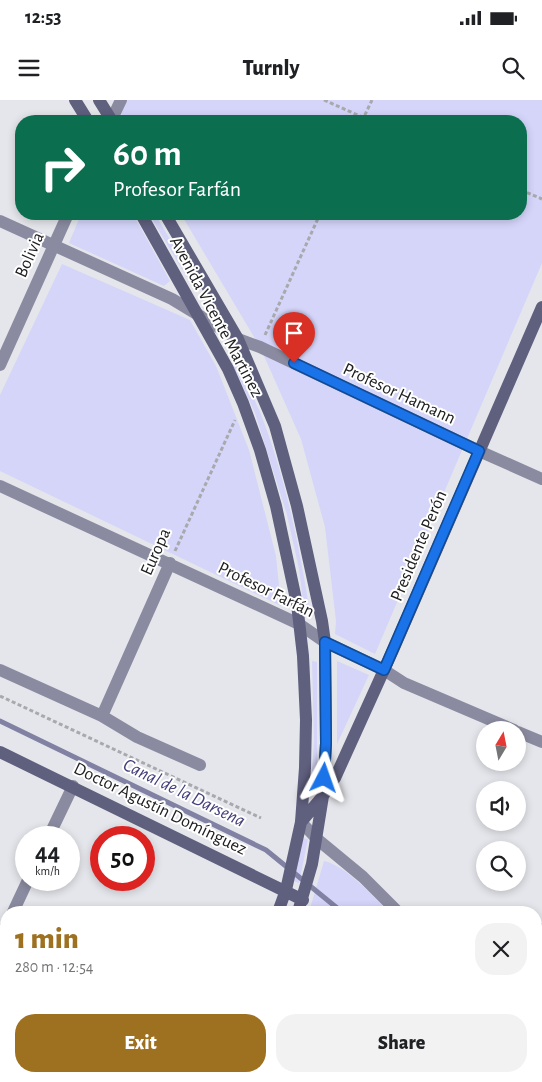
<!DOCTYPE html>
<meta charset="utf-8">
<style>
:root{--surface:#fff;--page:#f2f2f2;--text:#202124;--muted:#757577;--accent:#9e7121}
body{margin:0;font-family:"Alegreya Sans",sans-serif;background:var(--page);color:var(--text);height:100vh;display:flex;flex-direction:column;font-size:19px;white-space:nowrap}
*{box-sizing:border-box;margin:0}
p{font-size:16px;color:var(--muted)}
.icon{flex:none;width:28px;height:28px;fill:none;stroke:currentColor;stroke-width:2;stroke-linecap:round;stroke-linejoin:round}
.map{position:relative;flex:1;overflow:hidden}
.side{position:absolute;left:0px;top:806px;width:542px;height:176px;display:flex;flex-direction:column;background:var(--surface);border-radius:20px 20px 0 0;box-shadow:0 2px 8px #0003}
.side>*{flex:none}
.top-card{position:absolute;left:15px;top:15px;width:512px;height:105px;border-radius:20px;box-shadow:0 2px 8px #0003;background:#0b6e4f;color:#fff;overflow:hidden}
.needle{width:32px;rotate:10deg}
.controls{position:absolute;left:476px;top:621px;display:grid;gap:10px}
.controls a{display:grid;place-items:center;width:50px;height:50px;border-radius:50%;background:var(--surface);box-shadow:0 2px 8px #0003;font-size:25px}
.speed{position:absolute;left:15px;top:726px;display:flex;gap:10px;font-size:25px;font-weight:700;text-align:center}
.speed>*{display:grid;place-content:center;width:65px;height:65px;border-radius:50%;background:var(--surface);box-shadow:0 2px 8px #0003;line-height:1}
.speed small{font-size:12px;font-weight:400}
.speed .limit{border:8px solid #d22;background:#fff;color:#111}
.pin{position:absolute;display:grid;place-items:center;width:42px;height:42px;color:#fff;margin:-51px -21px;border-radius:50% 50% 50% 0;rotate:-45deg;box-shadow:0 0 5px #0007}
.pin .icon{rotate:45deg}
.me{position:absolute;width:55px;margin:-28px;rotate:4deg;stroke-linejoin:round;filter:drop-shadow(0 0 4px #0008)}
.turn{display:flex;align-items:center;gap:18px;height:105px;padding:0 15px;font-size:22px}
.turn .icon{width:65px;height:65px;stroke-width:2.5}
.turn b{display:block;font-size:35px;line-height:42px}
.round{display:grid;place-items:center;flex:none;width:52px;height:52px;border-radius:20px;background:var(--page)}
.head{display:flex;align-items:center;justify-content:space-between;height:85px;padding:0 15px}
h1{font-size:30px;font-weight:800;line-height:38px;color:var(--accent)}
.cta{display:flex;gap:10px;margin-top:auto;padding:10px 15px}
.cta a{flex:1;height:58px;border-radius:20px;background:var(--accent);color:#fff;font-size:20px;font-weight:800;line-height:58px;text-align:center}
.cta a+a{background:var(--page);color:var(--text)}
.status{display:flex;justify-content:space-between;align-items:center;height:35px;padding:0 25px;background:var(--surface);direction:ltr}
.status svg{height:14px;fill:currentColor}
header{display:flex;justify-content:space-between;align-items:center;height:65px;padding:0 15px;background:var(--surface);font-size:22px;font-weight:800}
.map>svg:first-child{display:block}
.green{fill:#d4d5f9}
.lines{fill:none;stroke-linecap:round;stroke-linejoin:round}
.stream{stroke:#8181a4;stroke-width:5}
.building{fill:#c8a97c}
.path{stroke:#a8a9ad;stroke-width:3;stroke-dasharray:4 2.5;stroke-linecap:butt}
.street{stroke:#8a8ba0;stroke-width:12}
.secondary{stroke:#5f5f7e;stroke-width:12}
.route-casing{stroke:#114b97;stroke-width:12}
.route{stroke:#1a73e8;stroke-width:9}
.labels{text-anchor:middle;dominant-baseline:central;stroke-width:4;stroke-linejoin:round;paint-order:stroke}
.street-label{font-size:18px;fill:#202022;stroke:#fff}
.water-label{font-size:19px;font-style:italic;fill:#433e7b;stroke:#fff}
</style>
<div class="status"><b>12:53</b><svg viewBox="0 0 49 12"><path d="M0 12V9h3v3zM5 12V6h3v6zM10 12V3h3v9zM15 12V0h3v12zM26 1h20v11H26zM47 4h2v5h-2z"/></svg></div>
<header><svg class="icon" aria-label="menu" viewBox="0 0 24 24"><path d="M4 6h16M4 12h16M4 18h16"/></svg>Turnly<svg class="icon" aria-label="search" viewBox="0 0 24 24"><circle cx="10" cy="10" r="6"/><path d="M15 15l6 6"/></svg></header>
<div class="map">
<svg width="542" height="982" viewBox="0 0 542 982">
<rect width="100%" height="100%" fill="#e5e6eb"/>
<path class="green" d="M 121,0 L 542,0 L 542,163 L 375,554 L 335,534 L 336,521 L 325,427 L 301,339 L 260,247 L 181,114 L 521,114 L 521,21 L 126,21 L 117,7 Z
M 81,114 L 133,114 L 170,181 L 164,186 L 69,143 Z
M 149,114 L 155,114 L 200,190 L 195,191 Z
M 62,164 L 190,220 L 216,266 L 249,350 L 276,456 L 281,506 L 0,371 L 0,295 Z
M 227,252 L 233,253 C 242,272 251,292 260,312 C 286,378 300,449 311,519 L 305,516 L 299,469 L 287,415 L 255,313 Z
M 312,561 L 317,562 L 317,673 L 312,671 L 314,640 Z
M 337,561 L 369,575 L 337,644 Z
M 302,738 L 308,739 L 299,783 L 293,781 Z
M 324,761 C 345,765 374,797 389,812 L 309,812 Z
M 0,934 L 6,936 L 6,976 L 108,977 L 105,982 L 0,982 Z
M 241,976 L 472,976 L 474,982 L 238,982 Z"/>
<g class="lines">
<path class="stream" d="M 0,621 L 266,750 L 342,812
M 425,976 L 426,982"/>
</g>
<path class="building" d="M 301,976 L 331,976 L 329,982 L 304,982 L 299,980 Z"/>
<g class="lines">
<path class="path" d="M 324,0 L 371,21
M 362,21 L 372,0
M 521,90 L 542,99
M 265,235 L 320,114
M 175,451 L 235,320
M 0,596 L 261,718"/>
<path class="street" d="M 111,21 L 121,0
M 0,121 L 172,199 L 238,239 L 260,247 L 479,351 L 542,379
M 0,265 L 68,114
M 0,386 L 299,524 L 325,542 L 384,570 L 404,583 L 514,630
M 0,570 L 102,616 L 137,637 L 200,665
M 102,616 L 170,463
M 518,632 L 542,642
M 301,722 L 317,739 L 363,777 L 398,812
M 48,738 L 73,686
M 13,812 L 28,780
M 0,839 L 6,826
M 536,842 L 542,829
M 536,901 L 542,903
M 0,916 L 6,919
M 133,976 L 146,982
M 481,976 L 482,982"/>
<path class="secondary" d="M 75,0 L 88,21
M 99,0 L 112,21
M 141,114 L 228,269 L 243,303 L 260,350 L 276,406 L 297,504 L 303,556 L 306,620 L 305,668 L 301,722 L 286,790 L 278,812
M 165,114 L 238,239 L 275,326 L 297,406 L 322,521 L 325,542 L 326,643 L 323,696 L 312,764 L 298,812
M 0,652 L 303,800
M 301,722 L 323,696 L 335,678 L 393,550 L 542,207
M 206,982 L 208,976
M 228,982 L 230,976"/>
</g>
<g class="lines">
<g class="route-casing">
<path id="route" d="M 294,263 L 479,351 L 384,570 L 325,542 L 326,643 L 324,678"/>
</g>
<use href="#route" class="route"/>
</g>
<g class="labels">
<g class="street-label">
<text transform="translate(30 155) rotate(-66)">Bolivia</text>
<text transform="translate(216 217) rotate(62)">Avenida Vicente Martinez</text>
<text transform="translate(399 294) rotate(25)">Profesor Hamann</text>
<text transform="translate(419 446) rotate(-67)">Presidente Perón</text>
<text transform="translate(156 452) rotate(-66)">Europa</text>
<text transform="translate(266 490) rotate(26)">Profesor Farfán</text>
<text transform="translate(160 709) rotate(26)">Doctor Agustín Domínguez</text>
</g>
<g class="water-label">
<text transform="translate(184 693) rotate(26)">Canal de la Darsena</text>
</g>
</g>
</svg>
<div class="controls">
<a><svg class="needle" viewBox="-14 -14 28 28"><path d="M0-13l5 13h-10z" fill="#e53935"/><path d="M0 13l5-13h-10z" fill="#757577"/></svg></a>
<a><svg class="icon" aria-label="sound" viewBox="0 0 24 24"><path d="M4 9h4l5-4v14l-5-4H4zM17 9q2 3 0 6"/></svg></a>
<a><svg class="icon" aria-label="search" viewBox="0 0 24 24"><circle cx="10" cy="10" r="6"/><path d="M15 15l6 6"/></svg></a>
</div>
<div class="speed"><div>44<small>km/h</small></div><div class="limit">50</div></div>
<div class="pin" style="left:294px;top:263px;background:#d93025"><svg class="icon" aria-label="arrive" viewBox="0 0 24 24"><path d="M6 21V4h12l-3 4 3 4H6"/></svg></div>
<svg class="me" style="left:324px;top:678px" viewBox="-20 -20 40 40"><path d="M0-17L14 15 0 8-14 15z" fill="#1a73e8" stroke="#fff" stroke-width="4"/></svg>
<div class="top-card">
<div class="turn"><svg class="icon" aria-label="right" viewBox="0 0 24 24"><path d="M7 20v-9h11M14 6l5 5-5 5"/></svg><div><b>60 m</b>Profesor Farfán</div></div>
</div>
<section class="side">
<div class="head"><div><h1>1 min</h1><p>280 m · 12:54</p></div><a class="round"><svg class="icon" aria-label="close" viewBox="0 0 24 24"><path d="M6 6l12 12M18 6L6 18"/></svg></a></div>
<div class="cta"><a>Exit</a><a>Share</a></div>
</section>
</div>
